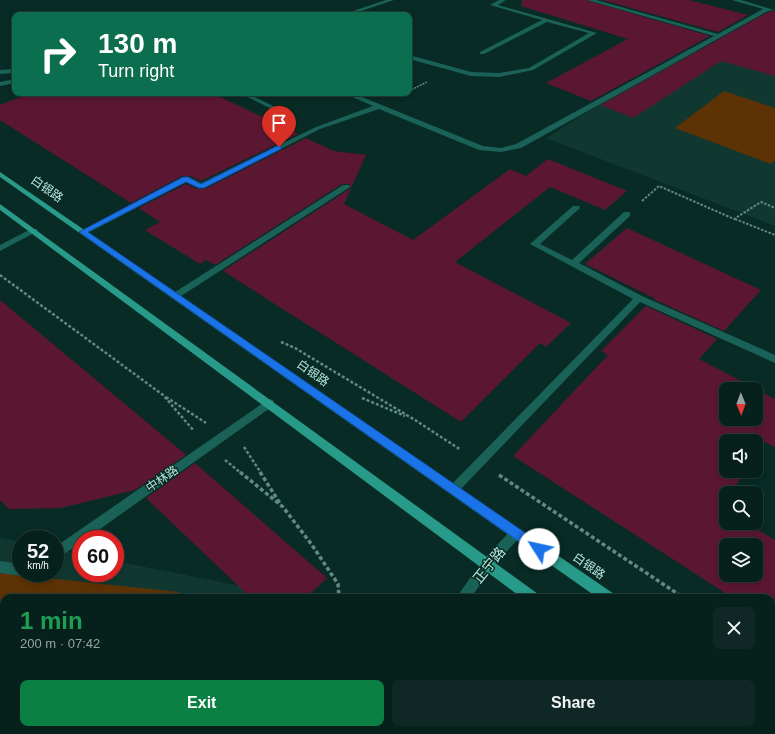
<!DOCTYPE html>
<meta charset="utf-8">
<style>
:root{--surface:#06201c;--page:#0f2825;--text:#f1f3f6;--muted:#98a3a3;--line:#273e3b;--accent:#0b8043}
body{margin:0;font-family:Arial,"Noto Sans SC",sans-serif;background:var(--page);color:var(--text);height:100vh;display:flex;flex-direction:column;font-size:15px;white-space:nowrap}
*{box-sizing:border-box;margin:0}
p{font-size:13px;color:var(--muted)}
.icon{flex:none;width:22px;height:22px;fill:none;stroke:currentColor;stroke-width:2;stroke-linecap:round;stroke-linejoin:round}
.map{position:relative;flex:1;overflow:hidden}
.side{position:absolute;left:0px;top:594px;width:775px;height:140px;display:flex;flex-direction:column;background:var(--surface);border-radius:12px 12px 0 0;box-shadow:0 2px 6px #0003,0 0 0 1px var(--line)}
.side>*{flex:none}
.hud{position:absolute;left:12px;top:12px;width:400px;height:84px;border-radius:8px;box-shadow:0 2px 6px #0003,0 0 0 1px var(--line);background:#0b6e4f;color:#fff;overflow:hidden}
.needle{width:26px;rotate:179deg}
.tools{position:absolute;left:719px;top:382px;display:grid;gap:8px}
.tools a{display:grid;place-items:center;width:44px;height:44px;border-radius:8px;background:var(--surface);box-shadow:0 2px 6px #0003,0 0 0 1px var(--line);font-size:20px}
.speed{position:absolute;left:12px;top:530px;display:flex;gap:8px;font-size:20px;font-weight:700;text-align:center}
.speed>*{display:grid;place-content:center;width:52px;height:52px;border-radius:50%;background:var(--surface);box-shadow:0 2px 6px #0003,0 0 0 1px var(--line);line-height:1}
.speed small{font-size:10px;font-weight:400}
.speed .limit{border:6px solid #d22;background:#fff;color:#111}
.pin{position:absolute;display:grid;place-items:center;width:34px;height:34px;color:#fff;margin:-41px -17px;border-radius:50% 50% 50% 0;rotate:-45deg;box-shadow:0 0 4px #0007}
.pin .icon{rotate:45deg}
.me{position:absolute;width:44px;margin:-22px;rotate:305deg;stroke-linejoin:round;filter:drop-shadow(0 0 3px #0008)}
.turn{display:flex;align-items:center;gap:14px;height:84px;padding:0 20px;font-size:18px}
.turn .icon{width:52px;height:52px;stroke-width:2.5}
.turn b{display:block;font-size:28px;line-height:34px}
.round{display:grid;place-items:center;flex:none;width:42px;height:42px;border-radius:8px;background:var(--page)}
.overview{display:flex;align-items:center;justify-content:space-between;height:68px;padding:0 20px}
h1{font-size:24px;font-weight:700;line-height:30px;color:#1e9e55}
.action{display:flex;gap:8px;margin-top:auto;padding:8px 20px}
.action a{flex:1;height:46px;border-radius:8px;background:var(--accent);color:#fff;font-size:16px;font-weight:700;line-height:46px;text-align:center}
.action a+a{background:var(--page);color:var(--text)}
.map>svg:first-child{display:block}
.built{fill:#103830}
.green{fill:#5d3204}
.building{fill:#5b1732;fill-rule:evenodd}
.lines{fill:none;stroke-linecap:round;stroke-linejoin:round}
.path-far3{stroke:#608a81;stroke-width:1.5;stroke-dasharray:2 1;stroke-linecap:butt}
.path-far2{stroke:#608a81;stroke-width:2;stroke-dasharray:2.5 1.5;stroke-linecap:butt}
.path-far1{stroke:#608a81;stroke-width:2.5;stroke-dasharray:3 2;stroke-linecap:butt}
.path{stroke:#608a81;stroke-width:3.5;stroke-dasharray:4 2.5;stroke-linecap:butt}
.minor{fill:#1a6257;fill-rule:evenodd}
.major{fill:#289a89;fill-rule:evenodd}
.route{fill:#1a73e8;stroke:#114b97}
.labels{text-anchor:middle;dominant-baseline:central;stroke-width:3;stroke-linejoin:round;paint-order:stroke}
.street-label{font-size:12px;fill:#b3e3d8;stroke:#082b25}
.near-street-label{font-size:14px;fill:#b3e3d8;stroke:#082b25}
</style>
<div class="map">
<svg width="775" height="734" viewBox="0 0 775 734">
<rect width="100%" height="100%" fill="#082b25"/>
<path class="built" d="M 775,31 L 775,226 L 546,138 L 688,49 L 722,61 Z
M 0,538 L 21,542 L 21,573 L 55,573 L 55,549 L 81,554 L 81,573 L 115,573 L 115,561 L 301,598 L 4,598 L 4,730 L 358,730 L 358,734 L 0,734 Z"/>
<path class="green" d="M 724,91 L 775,108 L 775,160 L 771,164 L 675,128 Z
M 0,573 L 179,592 L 178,598 L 4,598 L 4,730 L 141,730 L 140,734 L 0,734 Z"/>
<path class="building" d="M 522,0 L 586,0 L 710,36 L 591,101 L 546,83 L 628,39 L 521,6 Z
M 602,0 L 689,0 L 748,15 L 718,32 Z
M 775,11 L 775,76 L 721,61 L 633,118 L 601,105 L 768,12 Z
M 31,93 L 212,93 L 298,134 L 201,181 L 190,176 L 182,176 L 131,203 L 0,120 L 0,105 Z
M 306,138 L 334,151 L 366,155 L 344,204 L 413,240 L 510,169 L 526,176 L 548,159 L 627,191 L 605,210 L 550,187 L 455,262 L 571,323 L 546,347 L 540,343 L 461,422 L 223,271 L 351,188 L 349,184 L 342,184 L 215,265 L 206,260 L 200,264 L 145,230 L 160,222 L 139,208 L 186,184 L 197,189 L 205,189 Z
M 627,228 L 761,290 L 724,331 L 653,299 L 654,298 L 585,264 Z
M 0,300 L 185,454 L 186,455 L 135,490 L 61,508 L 9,509 L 0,500 Z
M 646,306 L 717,339 L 699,359 L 756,389 L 726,389 L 726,419 L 756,419 L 756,389 L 775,399 L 775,447 L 764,442 L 756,454 L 756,441 L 726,441 L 726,471 L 745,471 L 731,493 L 726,493 L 726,501 L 721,508 L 726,511 L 726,523 L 746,523 L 775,540 L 775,598 L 733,598 L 513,456 L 608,355 L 601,351 ZM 726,545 L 756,545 L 756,575 L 726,575 Z
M 195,463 L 327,578 L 306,598 L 251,598 L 146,498 Z"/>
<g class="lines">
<path class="path-far3" d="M 409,91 L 427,82"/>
<path class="path-far2" d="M 642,201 L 659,186 L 734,219 L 761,202 L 775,208
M 735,219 L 775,235"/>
<path class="path-far1" d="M 0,275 L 163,395 L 194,431
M 281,342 L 295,348 L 415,420 L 461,450
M 166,397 L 206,423
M 362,398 L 405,416
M 244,447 L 261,473
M 225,460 L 241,473"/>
<path class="path" d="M 240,472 L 283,507 L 312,545 L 338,584 L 339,598
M 260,472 L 281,505
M 499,475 L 684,598
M 771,656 L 775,659
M 351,730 L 351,734"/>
<path class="minor" d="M 386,0 L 394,0 L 349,15 L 341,15 Z
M 499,0 L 506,0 L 498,5 L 597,33 L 533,70 L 499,77 L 471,76 L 409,59 L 409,55 L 471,72 L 499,73 L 529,68 L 589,33 L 547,22 L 484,54 L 480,54 L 480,52 L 542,20 L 490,5 Z
M 587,0 L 596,0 L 718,34 L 763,9 L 732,0 L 741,0 L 774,10 L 768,11 L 521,148 L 501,152 L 479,150 L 379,109 L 320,129 L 204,188 L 198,188 L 186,182 L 86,234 L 83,234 L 79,232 L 183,177 L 189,177 L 201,183 L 316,127 L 373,106 L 343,93 L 352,93 L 483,146 L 501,148 L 516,144 L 714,36 Z
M 15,69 L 15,73 L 0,74 L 0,70 Z
M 15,79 L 15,83 L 0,86 L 0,82 Z
M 239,93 L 247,93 L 293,116 L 288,117 Z
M 343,185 L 349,185 L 350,187 L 178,298 L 172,298 L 170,296 L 172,294 Z
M 573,206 L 579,206 L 580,208 L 540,244 L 572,260 L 624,212 L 630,212 L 630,216 L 579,263 L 642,296 L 775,355 L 775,363 L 640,302 L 458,492 L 454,494 L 450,492 L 448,489 L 450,486 L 633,299 L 530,244 Z
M 31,229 L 37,229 L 38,231 L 0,251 L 0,245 Z
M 269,399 L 273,400 L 274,403 L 273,406 L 86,539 L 81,539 L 81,543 L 55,560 L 55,547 Z
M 516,528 L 520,529 L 522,533 L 520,537 L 491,568 L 471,598 L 456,598 L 483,560 L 512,529 Z
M 0,561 L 21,564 L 21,573 L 26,573 L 25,574 L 21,576 L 0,573 Z
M 410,730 L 424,730 L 424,734 L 410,734 Z"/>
<path class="major" d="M 0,172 L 614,594 L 616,598 L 598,598 L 0,177 Z
M 0,204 L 538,594 L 540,598 L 522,598 L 0,210 Z
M 771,705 L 775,706 L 775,722 L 771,721 Z
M 703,730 L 721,730 L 722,734 L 704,734 Z"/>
</g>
<path class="route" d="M 279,145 L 282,147 L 281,149 L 204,188 L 199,188 L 186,182 L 88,232 L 543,545 L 545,549 L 543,553 L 539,554 L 535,553 L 79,232 L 183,177 L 188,177 L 201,184 Z"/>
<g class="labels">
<g class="street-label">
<text transform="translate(47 189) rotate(35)">白银路</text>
<text transform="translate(313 373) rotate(35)">白银路</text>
<text transform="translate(162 479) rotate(-35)">中林路</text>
<text transform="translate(589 566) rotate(35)">白银路</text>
</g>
<g class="near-street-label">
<text transform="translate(489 565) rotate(-51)">正宁路</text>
</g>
</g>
</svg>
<div class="tools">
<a><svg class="needle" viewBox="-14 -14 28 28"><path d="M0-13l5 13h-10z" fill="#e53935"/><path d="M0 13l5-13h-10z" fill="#98a3a3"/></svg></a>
<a><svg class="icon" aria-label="sound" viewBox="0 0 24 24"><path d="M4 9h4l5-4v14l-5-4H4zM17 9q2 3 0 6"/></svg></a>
<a><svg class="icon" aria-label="search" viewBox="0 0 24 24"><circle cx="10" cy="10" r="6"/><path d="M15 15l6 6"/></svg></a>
<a><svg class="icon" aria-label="layers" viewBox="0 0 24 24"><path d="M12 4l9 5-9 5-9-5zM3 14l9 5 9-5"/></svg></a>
</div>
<div class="speed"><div>52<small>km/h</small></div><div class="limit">60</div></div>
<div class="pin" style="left:279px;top:147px;background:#d93025"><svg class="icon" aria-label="arrive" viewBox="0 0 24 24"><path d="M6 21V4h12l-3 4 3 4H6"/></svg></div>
<svg class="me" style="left:539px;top:549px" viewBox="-20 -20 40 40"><circle r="19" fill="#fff"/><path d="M0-13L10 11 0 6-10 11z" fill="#1a73e8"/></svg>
<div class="hud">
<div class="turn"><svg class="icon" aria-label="right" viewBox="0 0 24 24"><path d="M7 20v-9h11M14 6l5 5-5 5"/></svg><div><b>130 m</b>Turn right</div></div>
</div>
<section class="side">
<div class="overview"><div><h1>1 min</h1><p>200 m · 07:42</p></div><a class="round"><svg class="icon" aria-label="close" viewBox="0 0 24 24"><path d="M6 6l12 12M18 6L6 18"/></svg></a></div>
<div class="action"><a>Exit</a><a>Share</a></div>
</section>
</div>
